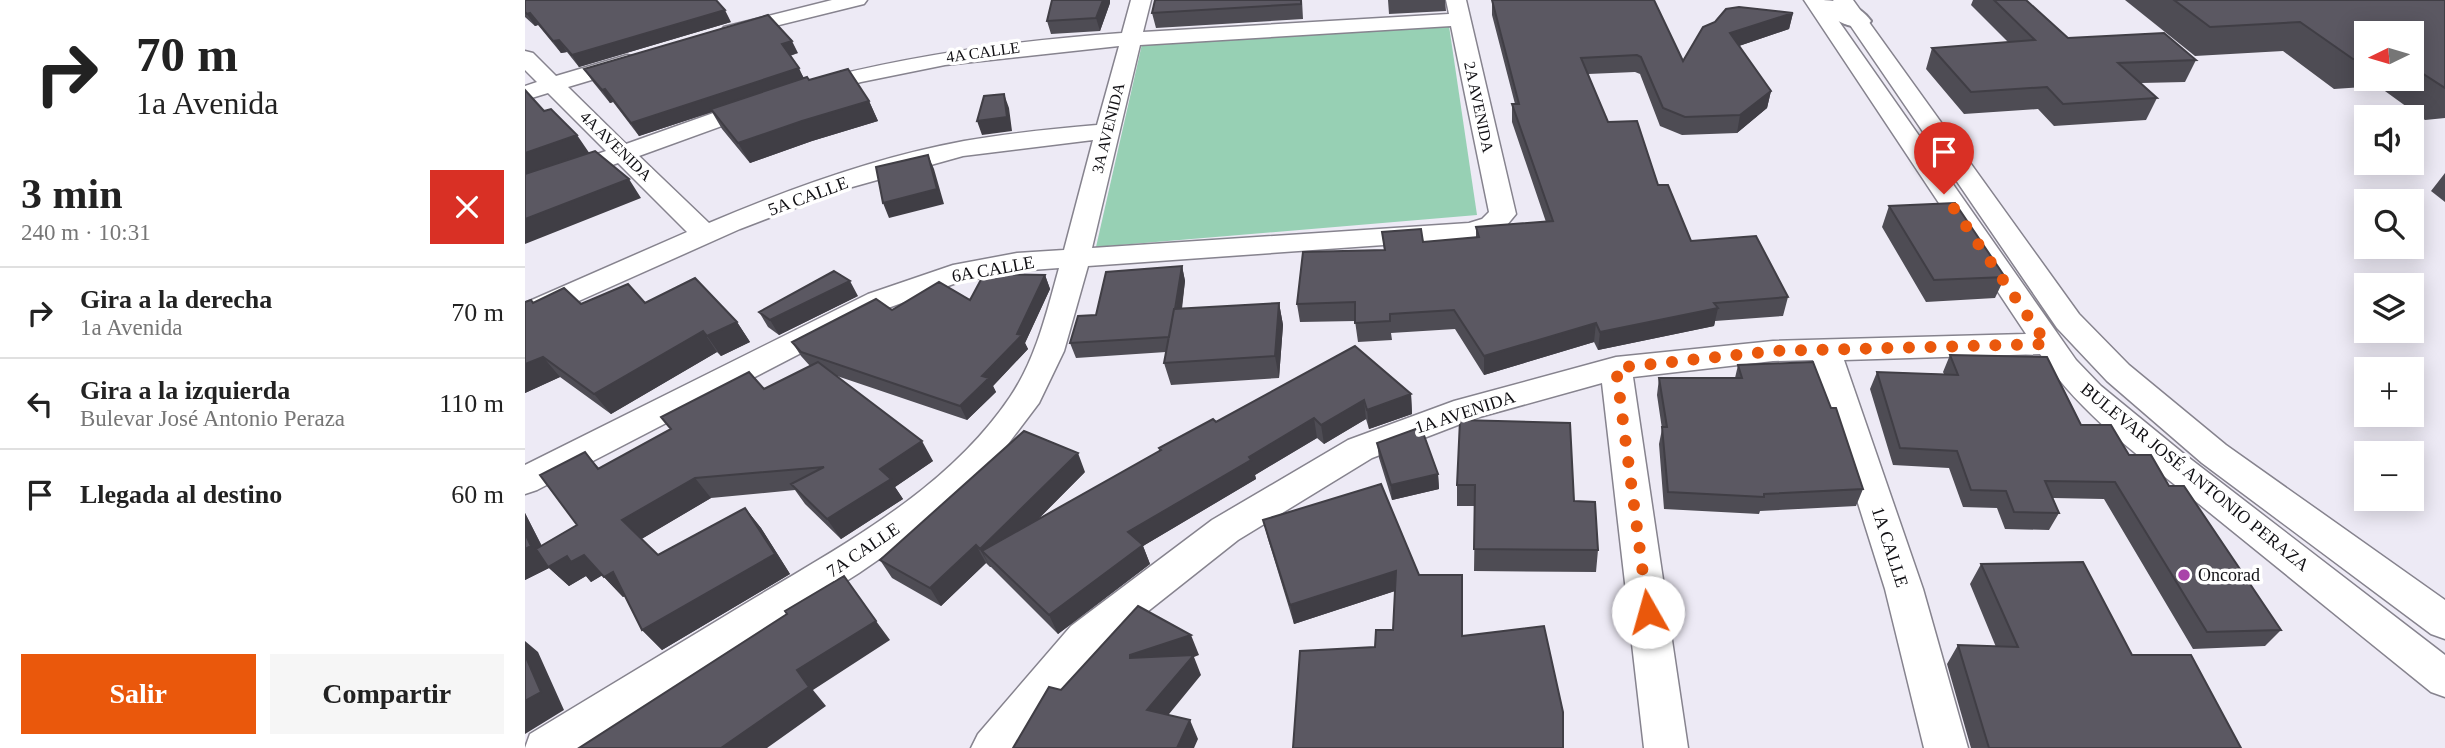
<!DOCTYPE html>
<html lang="es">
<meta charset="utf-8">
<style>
:root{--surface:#fff;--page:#f6f6f6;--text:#222;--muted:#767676;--line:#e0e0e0;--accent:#ea580c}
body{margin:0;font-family:"Times New Roman",serif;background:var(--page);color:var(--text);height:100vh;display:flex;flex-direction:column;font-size:26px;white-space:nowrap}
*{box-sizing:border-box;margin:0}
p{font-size:23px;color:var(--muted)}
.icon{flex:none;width:38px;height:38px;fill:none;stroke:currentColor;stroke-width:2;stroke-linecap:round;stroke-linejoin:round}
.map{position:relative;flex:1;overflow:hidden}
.side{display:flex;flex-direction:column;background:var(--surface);width:525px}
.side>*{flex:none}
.hud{background:#fff;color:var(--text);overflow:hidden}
.needle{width:46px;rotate:265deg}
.fabs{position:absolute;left:1829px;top:21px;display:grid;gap:14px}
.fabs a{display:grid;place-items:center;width:70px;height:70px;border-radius:0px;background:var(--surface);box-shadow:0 4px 18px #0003;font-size:35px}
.pin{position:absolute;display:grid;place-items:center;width:60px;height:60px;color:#fff;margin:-72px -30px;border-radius:50% 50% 50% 0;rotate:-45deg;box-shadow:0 0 7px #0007}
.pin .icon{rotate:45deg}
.me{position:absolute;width:77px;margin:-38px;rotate:353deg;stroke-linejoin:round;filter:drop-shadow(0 0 5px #0008)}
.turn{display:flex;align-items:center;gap:24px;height:147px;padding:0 21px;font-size:32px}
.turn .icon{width:91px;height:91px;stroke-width:2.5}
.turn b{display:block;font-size:49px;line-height:60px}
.round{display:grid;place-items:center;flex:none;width:74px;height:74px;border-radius:0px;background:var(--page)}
.summary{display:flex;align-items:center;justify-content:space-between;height:119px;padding:0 21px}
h1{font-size:42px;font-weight:800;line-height:52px}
.button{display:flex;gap:14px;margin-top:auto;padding:14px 21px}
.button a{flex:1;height:80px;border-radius:0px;background:var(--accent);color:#fff;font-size:28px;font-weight:800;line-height:80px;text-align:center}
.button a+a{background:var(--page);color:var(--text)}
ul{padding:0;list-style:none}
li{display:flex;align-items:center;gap:21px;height:91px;padding:0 21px;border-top:2px solid var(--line)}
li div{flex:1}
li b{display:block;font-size:26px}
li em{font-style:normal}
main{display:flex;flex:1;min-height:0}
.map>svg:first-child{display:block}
.green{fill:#97d0b4}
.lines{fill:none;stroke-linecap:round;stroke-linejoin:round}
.minor-casing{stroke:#86838e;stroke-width:3}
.major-casing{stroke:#86838e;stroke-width:4}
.minor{fill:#fff;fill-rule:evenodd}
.major{fill:#fff;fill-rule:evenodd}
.wall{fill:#4e4c54;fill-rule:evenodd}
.shaded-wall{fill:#403e45}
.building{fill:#5b5862;stroke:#403e45;stroke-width:2}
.route{stroke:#ea580c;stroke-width:12;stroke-dasharray:0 21.6}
.poi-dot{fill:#a944a9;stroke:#fff;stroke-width:2.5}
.labels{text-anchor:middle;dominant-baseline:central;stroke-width:7;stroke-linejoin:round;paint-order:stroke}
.far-street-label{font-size:16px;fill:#100f13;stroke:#fff}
.street-label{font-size:18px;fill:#100f13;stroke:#fff}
.poi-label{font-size:18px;fill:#100f13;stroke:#fff;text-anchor:start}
</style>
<main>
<section class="side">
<div class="hud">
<div class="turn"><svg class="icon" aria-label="right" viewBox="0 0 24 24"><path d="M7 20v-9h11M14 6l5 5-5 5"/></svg><div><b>70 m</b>1a Avenida</div></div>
</div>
<div class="summary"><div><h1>3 min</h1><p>240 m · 10:31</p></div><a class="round" style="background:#d93025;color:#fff"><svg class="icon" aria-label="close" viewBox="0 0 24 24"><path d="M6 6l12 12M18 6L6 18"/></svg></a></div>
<ul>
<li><svg class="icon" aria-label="right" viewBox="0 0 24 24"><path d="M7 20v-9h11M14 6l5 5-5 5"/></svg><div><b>Gira a la derecha</b><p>1a Avenida</p></div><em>70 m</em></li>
<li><svg class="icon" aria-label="left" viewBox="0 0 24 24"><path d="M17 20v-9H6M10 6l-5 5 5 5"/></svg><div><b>Gira a la izquierda</b><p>Bulevar José Antonio Peraza</p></div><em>110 m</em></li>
<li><svg class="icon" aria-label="arrive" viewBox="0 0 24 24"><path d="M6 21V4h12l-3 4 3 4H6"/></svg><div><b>Llegada al destino</b></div><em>60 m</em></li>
</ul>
<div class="button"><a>Salir</a><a>Compartir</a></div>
</section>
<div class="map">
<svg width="1920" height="748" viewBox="0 0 1920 748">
<rect width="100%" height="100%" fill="#edeaf5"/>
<path class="green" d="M 924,26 L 952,215 L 571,247 L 617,44 Z"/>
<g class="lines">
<g class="minor-casing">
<path id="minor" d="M 307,0 L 342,0 L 339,4 L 206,37 L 199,35 L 196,31 L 199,27 Z
M 606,0 L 626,0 L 618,32 L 924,14 L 921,0 L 941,0 L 991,214 L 977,231 L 944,239 L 563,266 L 539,351 L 514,403 L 471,460 L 424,511 L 334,573 L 58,748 L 0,748 L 5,734 C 79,689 154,644 228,599 C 321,543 423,489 485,397 C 511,359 522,311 534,268 L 492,271 L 434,282 L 363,308 L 12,490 L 0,494 L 0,465 L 343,294 L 428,265 L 492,253 L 539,250 L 568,140 L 438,156 L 320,189 L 215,229 L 0,325 L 0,303 L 162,232 L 93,163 L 0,196 L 0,179 L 81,151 L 23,93 L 0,100 L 0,86 L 12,82 L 0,70 L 0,51 L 8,53 L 31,76 L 102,55 L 110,57 L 113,62 L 110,67 L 43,87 L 101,144 L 225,100 L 241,100 L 245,105 L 241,110 L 114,156 L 184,223 C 266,188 352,157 439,141 C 483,133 528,129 572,125 L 594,46 L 420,65 L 336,82 L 286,96 L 278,94 L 275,89 L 278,84 C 383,55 488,41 597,33 ZM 926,26 L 964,212 L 957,219 L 944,223 L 567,248 L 615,45 Z
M 1279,0 L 1299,0 L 1551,360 L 1576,386 L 1659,454 L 1920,655 L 1920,697 L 1906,692 C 1828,629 1751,566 1674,504 C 1618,459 1555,414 1515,354 L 1319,360 L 1398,589 L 1443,748 L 1399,748 L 1360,589 L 1288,360 L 1248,361 L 1108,377 L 1163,748 L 1119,748 L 1077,383 L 951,418 L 847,458 L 713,540 L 574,650 L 495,748 L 446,748 L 453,734 L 546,626 L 687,520 L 823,440 L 929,401 L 1091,357 L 1248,341 L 1501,334 Z
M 1308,0 L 1328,0 L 1554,314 L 1604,365 L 1701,445 L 1920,600 L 1920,639 L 1906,634 L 1677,463 L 1582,381 L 1532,328 Z"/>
</g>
<g class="major-casing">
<path id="major" d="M 1289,0 C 1309,0 1333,2 1346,21 L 1342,26 C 1323,31 1299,15 1289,0 Z"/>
</g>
<use href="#minor" class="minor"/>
<use href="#major" class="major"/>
</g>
<path class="wall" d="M 0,0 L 206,22 L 54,67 L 42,52 L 36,53 L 13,25 L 10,26 L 0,17 Z
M 630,0 L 777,0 L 778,19 L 631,28 L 627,13 Z
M 863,0 L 920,0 L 921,11 L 864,14 Z
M 967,0 L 1158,61 L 1268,13 L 1264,29 L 1214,46 L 1246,91 L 1242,108 L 1212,133 L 1157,135 L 1135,126 L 1115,74 L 1110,72 L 1063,74 L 1083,122 L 1133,185 L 1166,241 L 1263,297 L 1258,316 L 1190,321 L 1189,326 L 1073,350 L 1069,342 L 959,375 L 930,329 L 866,333 L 867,340 L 833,342 L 830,321 L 775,322 L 772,304 L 859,250 L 857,232 L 898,242 L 951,238 L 951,227 L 1021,222 L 987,122 L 987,104 L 990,104 L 967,15 Z
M 1448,0 L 1501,0 L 1543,38 L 1671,60 L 1660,82 L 1616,83 L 1632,98 L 1621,120 L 1529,126 L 1513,109 L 1439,114 L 1401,69 L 1407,48 L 1483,42 L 1446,5 Z
M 1600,0 L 1920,0 L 1920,118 L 1900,120 L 1853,86 L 1809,89 L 1758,51 L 1670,56 ZM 1841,33 L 1886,33 L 1886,79 L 1841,79 Z
M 585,3 L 575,31 L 526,34 L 522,21 Z
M 273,53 L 265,56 L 279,78 L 344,101 L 353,121 L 287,141 L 225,163 L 197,129 L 187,112 L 114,136 L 88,102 L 85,103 L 68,82 L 59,69 Z
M 1920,173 L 1920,202 L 1906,191 Z
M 1364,206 L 1480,277 L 1470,298 L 1401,302 L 1357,227 Z
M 657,266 L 660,281 L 657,309 L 754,303 L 758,325 L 754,378 L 646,385 L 639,363 L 641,352 L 551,358 L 545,343 L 571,315 Z
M 520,275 L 525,289 L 500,343 L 503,349 L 468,386 L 471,392 L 442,420 L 309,375 L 408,461 L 370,487 L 378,499 L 316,539 L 280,504 L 270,490 L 186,498 L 116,539 L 133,555 L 220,508 L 236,528 L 265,574 L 137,650 L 117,630 L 100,596 L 98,597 L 77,575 L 66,582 L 61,576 L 44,586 L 24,568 L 0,580 L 0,513 L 17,546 L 52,525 L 60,452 L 74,468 L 239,389 L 285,366 L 276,356 L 267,342 L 367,310 L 445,300 Z
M 333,296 L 254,335 L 243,327 L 234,312 Z
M 0,302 L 56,304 L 120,303 L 212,322 L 225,342 L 196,356 L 192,352 L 86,414 L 35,377 L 0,393 Z
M 1425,355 L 1556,425 L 1604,455 L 1644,486 L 1756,630 L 1740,646 L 1668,649 L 1579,499 L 1528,498 L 1534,513 L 1524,530 L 1480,529 L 1472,508 L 1438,507 L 1424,468 L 1368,465 L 1345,389 L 1352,372 L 1419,374 L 1418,372 Z
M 1213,365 L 1338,489 L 1331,506 L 1235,511 L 1234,514 L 1139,509 L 1134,444 L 1137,429 L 1132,395 L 1134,378 L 1210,378 Z
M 886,394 L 887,414 L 844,429 L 841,419 L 799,444 L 792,438 L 730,475 L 731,479 L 618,546 L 625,564 L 533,634 L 466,567 L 465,567 L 461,563 L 416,606 L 367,578 L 355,560 L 560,472 L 513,519 L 635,451 L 634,448 L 691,422 Z
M 935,420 L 1049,501 L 1073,550 L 1071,572 L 949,571 L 950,506 L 932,506 L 932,485 Z
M 852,443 L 913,474 L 914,489 L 867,500 L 854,458 Z
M 738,520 L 894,575 L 937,575 L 937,636 L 850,647 L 868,630 L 870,591 L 769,624 L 743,539 Z
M 1456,564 L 1607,655 L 1716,748 L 1446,748 L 1422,664 L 1433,645 L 1471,647 L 1445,584 Z"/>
<path class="shaded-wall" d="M 578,0 L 585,0 L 585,3 L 575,31 L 571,18 Z
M 200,10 L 206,22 L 54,67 L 47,55 Z
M 5,13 L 13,25 L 10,26 L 2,14 Z
M 1268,13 L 1264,29 L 1202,50 L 1205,33 Z
M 34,40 L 42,52 L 36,53 L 28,41 Z
M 267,41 L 273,53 L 263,56 L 257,44 Z
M 274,68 L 280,81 L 186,109 L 187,112 L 114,136 L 106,123 Z
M 80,89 L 88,102 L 85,103 L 77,90 Z
M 1246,91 L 1242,108 L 1212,133 L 1215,115 Z
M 479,94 L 484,108 L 487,131 L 457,135 L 452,121 Z
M 344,101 L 353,121 L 287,141 L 225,163 L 213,143 L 277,121 Z
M 52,135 L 65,154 L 0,176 L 0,153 Z
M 403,155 L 409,169 L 419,204 L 364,218 L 358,203 Z
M 104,179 L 116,198 L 0,244 L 0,219 Z
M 657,266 L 660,281 L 651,352 L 647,337 Z
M 520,275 L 525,289 L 500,343 L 503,349 L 468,386 L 471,392 L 442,420 L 435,406 L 457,376 L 492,334 Z
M 325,281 L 333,296 L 254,335 L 245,320 Z
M 754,303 L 758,325 L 754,378 L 750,356 Z
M 1193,308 L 1189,326 L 1073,350 L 1075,332 Z
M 212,322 L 225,342 L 196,356 L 182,336 Z
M 1071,323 L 1069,342 L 959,375 L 959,356 Z
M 178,331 L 192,352 L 86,414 L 69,394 Z
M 18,357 L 35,377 L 0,393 L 0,364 Z
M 886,394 L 887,414 L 844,429 L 842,410 Z
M 839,400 L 841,419 L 799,444 L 796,425 Z
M 789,418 L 792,438 L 730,475 L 731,479 L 618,546 L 625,564 L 533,634 L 524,615 L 603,532 L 724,457 Z
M 397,441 L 408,461 L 370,487 L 378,499 L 316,539 L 302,519 L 355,469 Z
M 553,453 L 560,472 L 470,563 L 457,551 L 465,567 L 455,549 Z
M 913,474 L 914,489 L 867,500 L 866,485 Z
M 170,478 L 186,498 L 115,540 L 97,520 Z
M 220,508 L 236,528 L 265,574 L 137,650 L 117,630 Z
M 0,513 L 26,565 L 42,556 L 59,555 L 78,575 L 66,582 L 61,576 L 44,586 L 24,568 L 0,580 Z
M 451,545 L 461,563 L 416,606 L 405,588 Z
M 871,571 L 873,590 L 769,624 L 765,605 Z
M 88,572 L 107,591 L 98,597 L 79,577 Z
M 351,621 L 365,640 L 288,690 L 301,706 L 242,748 L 196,748 L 272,670 Z
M 666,635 L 674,655 L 669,657 L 676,675 L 631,730 L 622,710 L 605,655 Z
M 0,641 L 13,652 L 39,710 L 0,734 Z
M 665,720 L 673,739 L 669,748 L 652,748 Z"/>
<path class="building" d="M 0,0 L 191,0 L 200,10 L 47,55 L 34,40 L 28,41 L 5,13 L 2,14 L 0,12 Z
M 527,0 L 578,0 L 571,18 L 522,21 Z
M 630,0 L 776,0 L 776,4 L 627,13 Z
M 967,0 L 1129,0 L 1158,61 L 1178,27 L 1190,22 L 1201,9 L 1214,7 L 1268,13 L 1205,33 L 1246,91 L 1215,115 L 1160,117 L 1138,108 L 1116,57 L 1112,55 L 1056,58 L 1083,122 L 1112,121 L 1133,185 L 1143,185 L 1166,241 L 1231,236 L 1263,297 L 1189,303 L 1193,308 L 1075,332 L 1071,323 L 959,356 L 929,310 L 865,314 L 865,321 L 830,323 L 830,302 L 772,304 L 778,252 L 860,250 L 857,232 L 896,229 L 898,242 L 954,237 L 951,227 L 1028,221 L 987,104 L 994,104 Z
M 1469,0 L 1501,0 L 1543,38 L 1639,33 L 1671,60 L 1593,63 L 1632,98 L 1538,104 L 1522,87 L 1446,92 L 1407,48 L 1510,40 Z
M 1649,0 L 1920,0 L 1920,88 L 1886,66 L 1886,33 L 1841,33 L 1841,58 L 1828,59 L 1775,22 L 1685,27 Z
M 243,15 L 267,41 L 257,44 L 274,68 L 106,123 L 80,89 L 77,90 L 59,69 Z
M 323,69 L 344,101 L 277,121 L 213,143 L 186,109 L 282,77 L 284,80 Z
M 0,90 L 19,111 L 26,109 L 52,135 L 0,153 Z
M 479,94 L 482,117 L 452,121 L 459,96 Z
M 70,151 L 104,179 L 0,219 L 0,174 Z
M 403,155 L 412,189 L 358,203 L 351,167 Z
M 1430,203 L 1480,277 L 1409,280 L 1364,206 Z
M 657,266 L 650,309 L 649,309 L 644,337 L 545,343 L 553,316 L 571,315 L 581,272 Z
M 309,271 L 325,281 L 245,320 L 234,312 Z
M 459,274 L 520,275 L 492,334 L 497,335 L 457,376 L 464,378 L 435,406 L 276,352 L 267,342 L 351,299 L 367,310 L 414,282 L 445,300 Z
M 170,278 L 212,322 L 182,336 L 178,331 L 69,394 L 18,357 L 0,364 L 0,302 L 6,300 L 8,303 L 39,288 L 56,304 L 103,284 L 120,303 Z
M 754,303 L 750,356 L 639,363 L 649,309 Z
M 830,346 L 886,394 L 842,410 L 839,400 L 796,425 L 789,418 L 724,457 L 726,460 L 603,532 L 618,545 L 524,615 L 457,551 L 636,450 L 634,448 L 688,419 L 691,422 Z
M 1425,355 L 1522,357 L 1556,425 L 1586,425 L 1604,455 L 1626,455 L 1644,486 L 1659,486 L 1756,630 L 1682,632 L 1590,482 L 1520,481 L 1534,513 L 1489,512 L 1481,491 L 1446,490 L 1432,451 L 1375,448 L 1352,372 L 1433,375 Z
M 293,362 L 397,441 L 355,469 L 366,479 L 302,519 L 266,484 L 299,467 L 170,478 L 97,520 L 133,555 L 220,508 L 250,554 L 117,630 L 88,572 L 79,577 L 59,555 L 46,562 L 42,556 L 23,567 L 11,549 L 52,525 L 15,475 L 60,452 L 73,469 L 146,429 L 136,417 L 224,372 L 239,389 Z
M 1288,362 L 1306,408 L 1311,408 L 1338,489 L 1239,494 L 1239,497 L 1143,492 L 1137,427 L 1142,427 L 1134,378 L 1217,378 L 1213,365 Z
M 935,420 L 1045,423 L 1049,501 L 1070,502 L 1073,550 L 949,549 L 950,485 L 932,485 Z
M 896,427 L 913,474 L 866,485 L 852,443 Z
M 499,431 L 553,453 L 455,549 L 451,545 L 405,588 L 355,560 Z
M 856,484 L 894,575 L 937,575 L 937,636 L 1019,626 L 1038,712 L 1038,748 L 768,748 L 775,651 L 850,647 L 851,630 L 868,630 L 871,571 L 765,605 L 738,520 Z
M 0,533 L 6,546 L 0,549 Z
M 1558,562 L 1607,655 L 1666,655 L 1716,748 L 1464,748 L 1433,645 L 1493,647 L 1456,564 Z
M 319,576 L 351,621 L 272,670 L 284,687 L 196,748 L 54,748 L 262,614 L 260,611 Z
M 613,606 L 666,635 L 605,655 L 605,658 L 669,655 L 622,710 L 665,720 L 652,748 L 488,748 L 524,687 L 536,690 Z
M 0,655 L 16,692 L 0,701 Z"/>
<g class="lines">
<path class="route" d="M 1123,612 L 1091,368 L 1248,351 L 1522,344 L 1419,194"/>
</g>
<circle class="poi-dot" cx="1659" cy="575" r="7"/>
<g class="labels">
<g class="far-street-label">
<text transform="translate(458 52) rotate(-8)">4A CALLE</text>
<text transform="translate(954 107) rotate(78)">2A AVENIDA</text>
<text transform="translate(583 128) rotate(-76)">3A AVENIDA</text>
<text transform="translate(91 146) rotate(44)">4A AVENIDA</text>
</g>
<g class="street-label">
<text transform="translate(283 196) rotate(-20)">5A CALLE</text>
<text transform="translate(468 269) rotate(-10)">6A CALLE</text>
<text transform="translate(940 412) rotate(-18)">1A AVENIDA</text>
<text transform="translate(1670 477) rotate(39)">BULEVAR JOSÉ ANTONIO PERAZA</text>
<text transform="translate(1365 547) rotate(72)">1A CALLE</text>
<text transform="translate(338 550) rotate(-34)">7A CALLE</text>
</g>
<g class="poi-label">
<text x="1673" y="575">Oncorad</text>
</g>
</g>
</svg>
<div class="fabs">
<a><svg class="needle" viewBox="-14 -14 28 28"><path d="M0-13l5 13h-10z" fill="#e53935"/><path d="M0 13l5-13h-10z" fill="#767676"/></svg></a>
<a><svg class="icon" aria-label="sound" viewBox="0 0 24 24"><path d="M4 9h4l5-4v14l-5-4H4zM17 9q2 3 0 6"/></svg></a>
<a><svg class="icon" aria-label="search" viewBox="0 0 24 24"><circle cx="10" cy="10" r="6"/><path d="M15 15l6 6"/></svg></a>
<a><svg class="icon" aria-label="layers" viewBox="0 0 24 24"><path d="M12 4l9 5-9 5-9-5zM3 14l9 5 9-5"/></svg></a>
<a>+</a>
<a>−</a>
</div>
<div class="pin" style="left:1419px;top:194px;background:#d93025"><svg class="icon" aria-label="arrive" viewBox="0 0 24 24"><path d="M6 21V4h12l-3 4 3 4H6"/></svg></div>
<svg class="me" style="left:1123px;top:612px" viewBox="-20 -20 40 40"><circle r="19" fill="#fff"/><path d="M0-13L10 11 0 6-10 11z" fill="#ea580c"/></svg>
</div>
</main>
